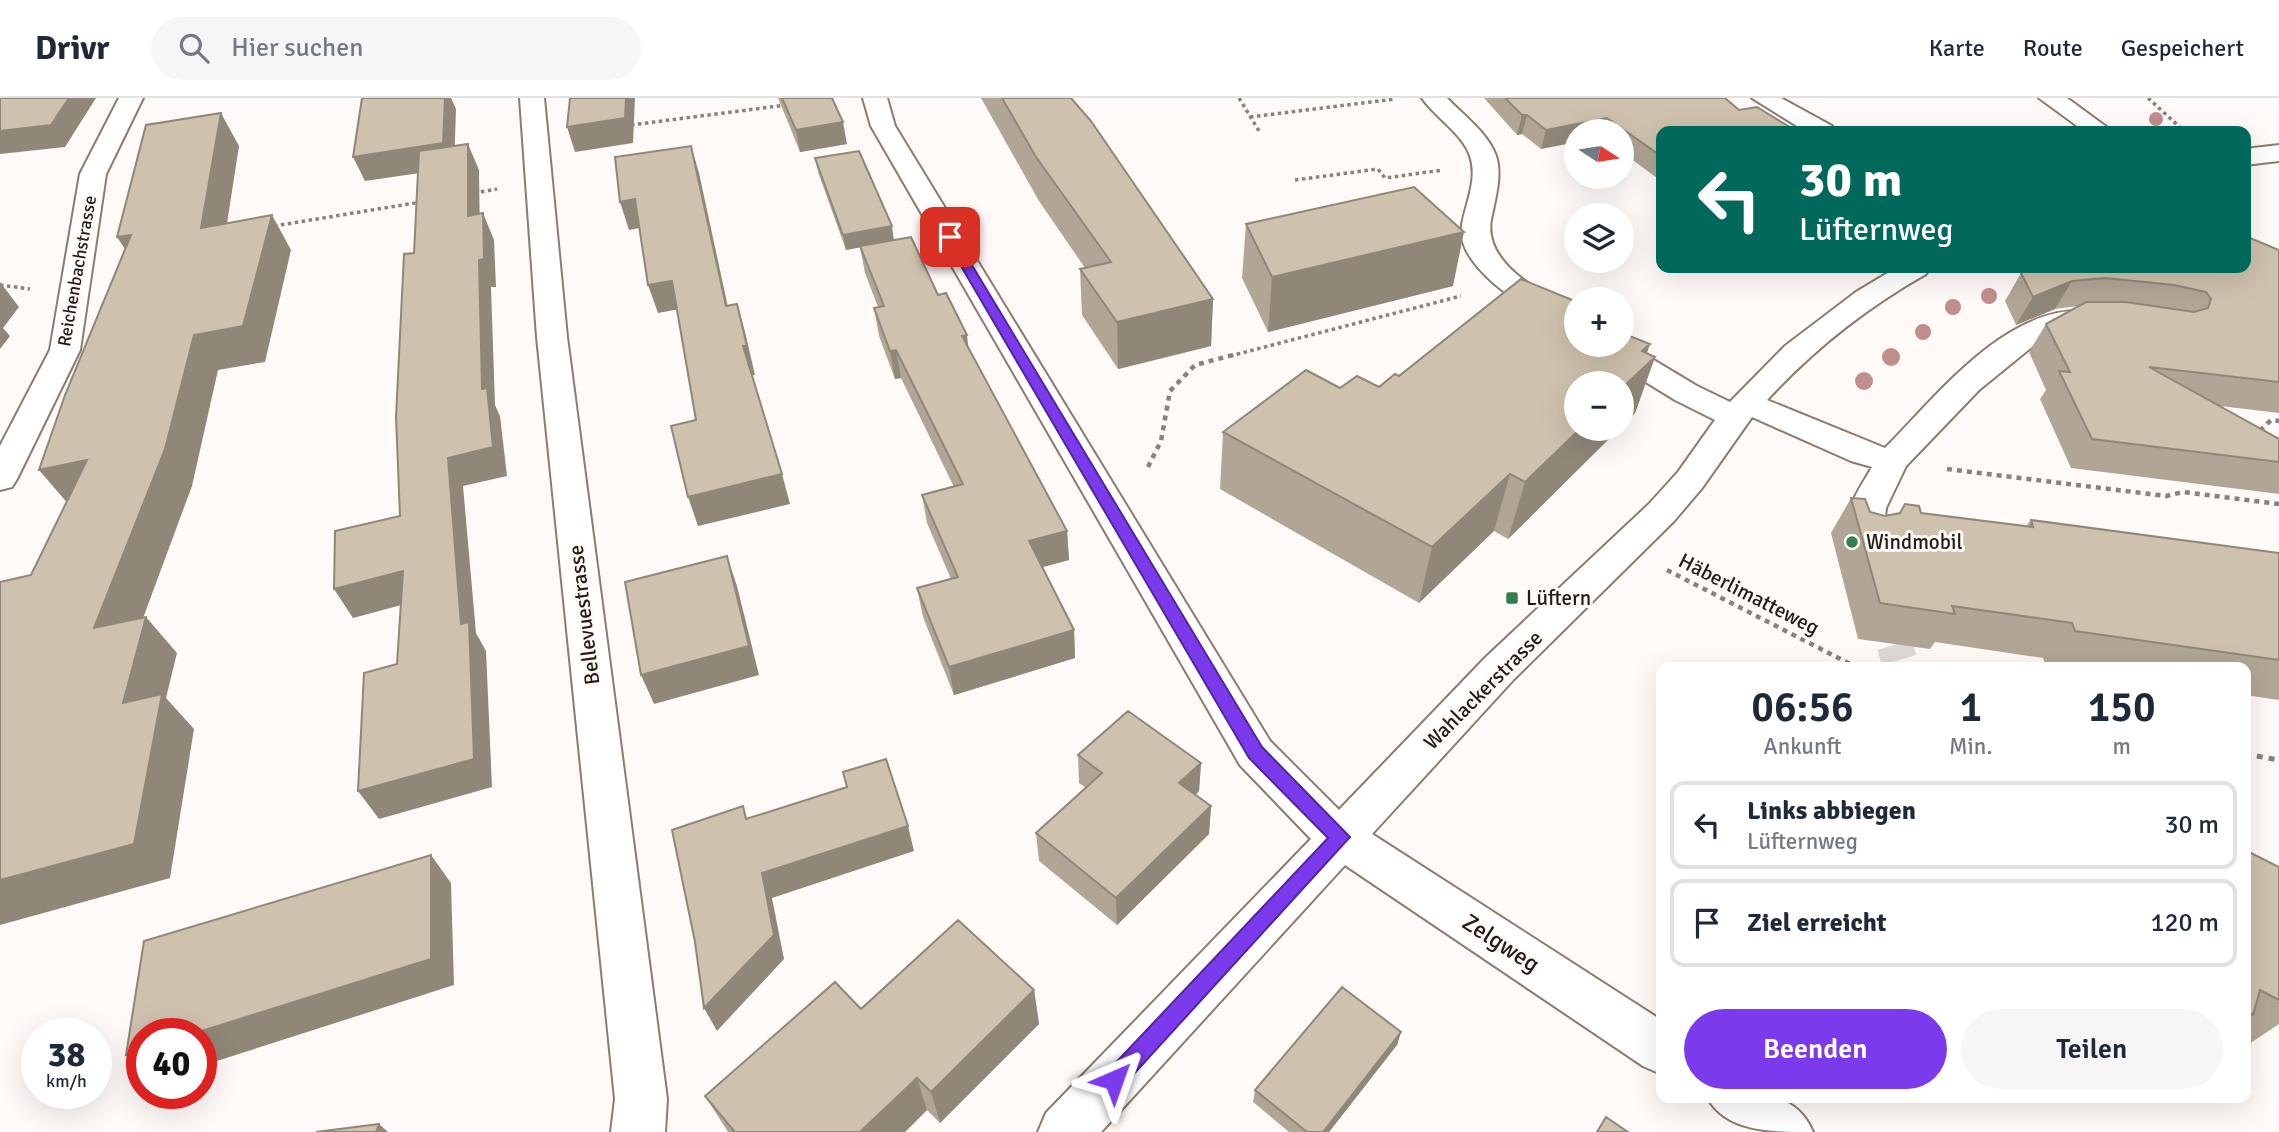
<!DOCTYPE html>
<html lang="de">
<meta charset="utf-8">
<style>
:root{--surface:#fff;--page:#f6f6f7;--text:#1f2937;--muted:#747a83;--line:#e0e1e3;--accent:#7c3aed}
body{margin:0;font-family:Signika,sans-serif;background:var(--page);color:var(--text);height:100vh;display:flex;flex-direction:column;font-size:26px;white-space:nowrap}
*{box-sizing:border-box;margin:0}
p{font-size:23px;color:var(--muted)}
.icon{flex:none;width:38px;height:38px;fill:none;stroke:currentColor;stroke-width:2;stroke-linecap:round;stroke-linejoin:round}
.map{position:relative;flex:1;overflow:hidden}
.side{position:absolute;left:1656px;top:564px;width:595px;height:441px;display:flex;flex-direction:column;background:var(--surface);border-radius:14px;box-shadow:0 7px 28px #0002}
.side>*{flex:none}
.guide{position:absolute;left:1656px;top:28px;width:595px;height:147px;border-radius:14px;box-shadow:0 7px 28px #0002;background:#00695c;color:#fff;overflow:hidden}
.needle{width:46px;rotate:102deg}
.fabs{position:absolute;left:1564px;top:21px;display:grid;gap:14px}
.fabs a{display:grid;place-items:center;width:70px;height:70px;border-radius:50%;background:var(--surface);box-shadow:0 7px 28px #0002;font-size:35px}
.speed{position:absolute;left:21px;top:920px;display:flex;gap:14px;font-size:35px;font-weight:700;text-align:center}
.speed>*{display:grid;place-content:center;width:91px;height:91px;border-radius:50%;background:var(--surface);box-shadow:0 7px 28px #0002;line-height:1}
.speed small{font-size:18px;font-weight:400}
.speed .limit{border:10px solid #d22;background:#fff;color:#111}
.pin{position:absolute;display:grid;place-items:center;width:60px;height:60px;color:#fff;margin:-30px;border-radius:14px;box-shadow:0 4px 10px #0006}
.me{position:absolute;width:77px;margin:-38px;rotate:43deg;stroke-linejoin:round;filter:drop-shadow(0 0 5px #0008)}
.turn{display:flex;align-items:center;gap:24px;height:147px;padding:0 28px;font-size:32px}
.turn .icon{width:91px;height:91px;stroke-width:2.5}
.turn b{display:block;font-size:49px;line-height:60px}
.eta{display:flex;justify-content:space-evenly;align-items:center;height:119px;text-align:center}
.eta b{font-size:42px;font-weight:600;line-height:49px}
.button{display:flex;gap:14px;margin-top:auto;padding:14px 28px}
.button a{flex:1;height:80px;border-radius:42px;background:var(--accent);color:#fff;font-size:28px;font-weight:600;line-height:80px;text-align:center}
.button a+a{background:var(--page);color:var(--text)}
ul{padding:0;list-style:none}
li{display:flex;align-items:center;gap:21px;height:88px;margin:0 14px 10px;padding:0 14px;border:4px solid var(--line);border-radius:14px}
li div{flex:1}
li b{display:block;font-size:26px}
li em{font-style:normal}
header{display:flex;align-items:center;gap:42px;box-sizing:border-box;height:98px;padding:0 35px;background:var(--surface);border-bottom:2px solid var(--line)}
header strong{font-size:33px}
nav{display:flex;gap:38px;margin-inline-start:auto;font-size:24px}
.search{width:490px;height:63px;background:var(--page);display:flex;align-items:center;gap:18px;box-sizing:border-box;padding:0 24px;border-radius:38px;color:var(--muted);font-size:26px}
.map>svg:first-child{display:block}
.lines{fill:none;stroke-linecap:round;stroke-linejoin:round}
.minor-tunnel{stroke:#ded9d5;stroke-width:36;stroke-dasharray:36 18;stroke-linecap:butt}
.minor-casing{stroke:#8d7b6c;stroke-width:4}
.path-far2{stroke:#88817d;stroke-width:3.5;stroke-dasharray:3.5 3.5;stroke-linecap:butt}
.path-far1{stroke:#88817d;stroke-width:4.5;stroke-dasharray:5 5;stroke-linecap:butt}
.path{stroke:#88817d;stroke-width:5;stroke-dasharray:6 6;stroke-linecap:butt}
.minor{fill:#fff;fill-rule:evenodd}
.tree{fill:#c18e8c}
.wall{fill:#b1a695}
.shaded-wall{fill:#908779}
.building{fill:#cec1ad;stroke:#908779;stroke-width:2}
.route{fill:#7c3aed;stroke:#51269a;stroke-width:2}
.poi-dot{fill:#337e4d;stroke:#fffaf7;stroke-width:2.5}
.labels{text-anchor:middle;dominant-baseline:central;stroke-width:6;stroke-linejoin:round;paint-order:stroke}
.far-street-label{font-size:18px;fill:#231c16;stroke:#fffaf7}
.poi-label{font-size:21px;fill:#231c16;stroke:#fffaf7;text-anchor:start}
.street-label{font-size:21px;fill:#231c16;stroke:#fffaf7}
.near-street-label{font-size:24px;fill:#231c16;stroke:#fffaf7}
</style>
<header>
<strong>Drivr</strong>
<div class="search"><svg class="icon" aria-label="search" viewBox="0 0 24 24"><circle cx="10" cy="10" r="6"/><path d="M15 15l6 6"/></svg>Hier suchen</div>
<nav><a>Karte</a><a>Route</a><a>Gespeichert</a></nav>
</header>
<div class="map">
<svg width="2279" height="1034" viewBox="0 0 2279 1034">
<rect width="100%" height="100%" fill="#fffaf7"/>
<g class="lines">
<path class="minor-tunnel" d="M 1880,495 L 1899,562"/>
<g class="minor-casing">
<path id="minor" d="M 119,0 L 143,0 L 106,76 L 80,252 L 17,381 L 12,389 L 0,392 L 0,348 L 50,252 L 80,76 Z
M 520,0 L 544,0 L 567,239 L 667,1001 L 665,1034 L 611,1034 L 615,1001 L 537,239 Z
M 863,0 L 887,0 L 895,28 L 1270,643 L 1339,712 L 1486,559 L 1649,406 L 1678,374 L 1715,322 L 1675,302 L 1597,254 L 1593,247 L 1622,247 L 1622,243 L 1697,288 L 1730,304 L 1785,248 L 1856,194 L 1896,170 L 1930,170 L 1926,176 C 1866,210 1814,251 1767,302 L 1885,350 C 1942,293 2016,193 2107,216 L 2111,222 L 2107,228 L 2062,230 L 2044,239 L 1979,292 L 1906,368 L 1886,410 L 1883,439 L 1878,448 L 1865,451 L 1852,448 C 1836,422 1859,392 1872,369 L 1851,363 L 1752,319 L 1702,390 L 1674,423 L 1514,581 L 1372,736 L 1661,922 L 1661,976 L 1643,968 L 1345,767 L 1101,1034 L 1038,1034 L 1046,1015 L 1311,741 L 1240,667 L 871,28 Z
M 1422,0 L 1447,0 C 1463,17 1488,35 1496,58 C 1502,76 1496,98 1492,117 C 1479,165 1542,194 1577,215 L 1577,237 L 1566,234 C 1535,215 1454,171 1462,127 C 1466,104 1478,81 1470,58 C 1463,36 1435,19 1422,0 Z
M 1752,0 L 1781,0 L 1832,28 L 1835,33 L 1805,33 Z
M 2039,0 L 2067,0 L 2112,33 L 2084,33 Z
M 2279,47 L 2279,63 L 2245,67 L 2245,51 Z
M 1707,999 C 1750,999 1793,987 1813,1034 C 1770,1034 1726,1034 1707,999 Z"/>
</g>
<path class="path-far2" d="M 1239,0 L 1259,33
M 2148,0 L 2184,33
M 1250,19 L 1395,1
M 631,27 L 786,7
M 1295,82 L 1378,71 L 1385,80 L 1443,72
M 474,95 L 497,91
M 274,128 L 421,104
M 2014,170 L 2026,176
M 0,187 L 30,191
M 1230,258 L 1461,198"/>
<path class="path-far1" d="M 2260,333 L 2271,322 L 2279,323
M 1148,369 L 1161,343 L 1170,293 L 1195,267 L 1237,256
M 1947,371 L 2166,398 L 2183,394 L 2279,406
M 1667,472 L 1856,569"/>
<path class="path" d="M 2245,656 L 2279,662"/>
<use href="#minor" class="minor"/>
</g>
<g class="tree">
<circle cx="2156" cy="21" r="7"/>
<circle cx="1989" cy="198" r="8"/>
<circle cx="1953" cy="209" r="8"/>
<circle cx="1923" cy="234" r="8"/>
<circle cx="1891" cy="259" r="9"/>
<circle cx="1864" cy="283" r="9"/>
</g>
<path class="wall" d="M 778,0 L 832,0 L 847,46 L 800,54 Z
M 981,0 L 1071,0 L 1213,201 L 1211,248 L 1118,271 L 1082,217 L 1080,171 L 1085,170 L 1039,103 Z
M 1484,0 L 1725,0 L 1739,12 L 1661,33 L 1661,83 L 1622,54 L 1622,33 L 1577,33 L 1541,51 L 1522,36 L 1517,37 Z
M 815,60 L 894,142 L 938,197 L 968,250 L 1067,433 L 1069,462 L 1042,469 L 1074,532 L 1075,560 L 954,597 L 923,519 L 917,490 L 951,481 L 927,425 L 922,397 L 954,389 L 901,280 L 895,281 L 879,238 L 874,210 L 878,209 L 865,175 L 860,149 L 846,152 L 818,74 Z
M 1246,126 L 1453,188 L 1268,234 L 1242,180 Z
M 2279,152 L 2279,315 L 2220,308 L 2279,341 L 2279,396 L 2071,370 L 2040,301 L 2046,292 L 2029,254 L 2046,226 L 2078,208 L 2055,211 L 2016,227 L 2005,203 L 2021,175 L 2245,170 Z
M 1622,223 L 1626,225 L 1623,235 L 1647,255 L 1655,259 L 1635,315 L 1508,441 L 1494,433 L 1419,505 L 1220,391 L 1223,334 L 1379,289 L 1399,278 Z
M 1851,400 L 1870,414 L 1885,418 L 1921,415 L 2026,428 L 2031,422 L 2279,455 L 2279,602 L 2245,597 L 2245,569 L 2051,569 L 2046,568 L 2043,560 L 1935,544 L 1930,551 L 1858,541 L 1831,435 Z
M 1078,657 L 1201,665 L 1199,693 L 1196,697 L 1211,708 L 1209,736 L 1117,827 L 1039,763 L 1036,735 L 1086,690 L 1079,685 Z
M 2245,752 L 2279,769 L 2279,926 L 2249,946 L 2245,944 Z
M 1034,892 L 1039,926 L 940,1025 L 927,1012 L 905,1034 L 728,1034 L 705,998 L 861,911 Z
M 1401,934 L 1397,947 L 1329,1034 L 1289,1034 L 1253,1004 L 1255,992 Z"/>
<path class="shaded-wall" d="M 69,0 L 96,0 L 65,49 L 0,56 L 0,33 Z
M 445,0 L 451,0 L 456,11 L 454,70 L 365,83 L 353,59 Z
M 626,0 L 635,0 L 633,45 L 575,54 L 567,29 Z
M 221,15 L 239,48 L 221,164 L 201,130 Z
M 1522,17 L 1527,17 L 1522,36 L 1517,37 Z
M 1607,20 L 1603,33 L 1577,33 L 1577,44 L 1541,51 L 1546,32 Z
M 843,24 L 847,46 L 800,54 L 796,32 Z
M 468,46 L 479,72 L 480,145 L 468,118 Z
M 691,48 L 699,75 L 734,237 L 726,208 Z
M 635,101 L 644,129 L 629,132 L 620,104 Z
M 483,115 L 494,142 L 496,189 L 491,189 L 495,307 L 500,318 L 507,378 L 463,388 L 476,535 L 486,553 L 492,689 L 379,721 L 358,693 L 461,526 L 448,360 L 479,162 Z
M 272,117 L 291,152 L 265,264 L 218,272 L 192,388 L 126,566 L 94,530 L 194,237 Z
M 892,128 L 894,143 L 846,152 L 843,137 Z
M 1464,134 L 1453,188 L 1268,234 L 1272,179 Z
M 131,137 L 140,174 L 117,139 Z
M 672,183 L 680,211 L 658,215 L 648,187 Z
M 2072,183 L 2055,211 L 2016,227 L 2033,199 Z
M 0,184 L 19,209 L 3,230 L 10,238 L 0,251 Z
M 1213,201 L 1211,248 L 1118,271 L 1117,224 Z
M 737,206 L 745,234 L 755,277 L 751,277 L 743,248 Z
M 967,237 L 970,265 L 962,238 Z
M 1650,246 L 1641,272 L 1655,259 L 1635,315 L 1622,327 L 1622,290 L 1642,253 Z
M 896,252 L 901,280 L 895,281 L 890,253 Z
M 1580,331 L 1619,331 L 1508,441 L 1525,384 Z
M 87,362 L 70,408 L 39,372 Z
M 782,376 L 790,406 L 698,428 L 688,399 Z
M 1510,376 L 1494,433 L 1419,505 L 1432,449 Z
M 1067,433 L 1069,462 L 1032,472 L 1029,443 Z
M 727,458 L 737,488 L 759,577 L 654,606 L 641,577 Z
M 403,473 L 420,502 L 353,520 L 334,491 Z
M 146,519 L 177,555 L 166,600 L 194,631 L 170,780 L 0,827 L 0,782 L 123,605 Z
M 1074,532 L 1075,560 L 954,597 L 949,569 Z
M 1201,665 L 1199,693 L 1178,713 L 1179,685 Z
M 1211,708 L 1209,736 L 1117,827 L 1116,800 Z
M 908,728 L 914,753 L 772,800 L 784,861 L 717,933 L 704,910 L 762,775 Z
M 431,757 L 451,785 L 454,887 L 201,968 L 201,936 L 192,936 Z
M 1034,892 L 1039,926 L 940,1025 L 931,994 Z
M 1401,934 L 1397,947 L 1329,1034 L 1323,1034 Z
M 142,952 L 142,968 L 126,957 Z
M 917,980 L 927,1012 L 905,1034 L 860,1034 Z
M 379,1026 L 388,1034 L 376,1034 Z"/>
<path class="building" d="M 0,0 L 69,0 L 51,27 L 0,33 Z
M 362,0 L 445,0 L 443,45 L 353,59 Z
M 570,0 L 626,0 L 625,20 L 567,29 Z
M 782,0 L 832,0 L 843,24 L 796,32 Z
M 1002,0 L 1071,0 L 1091,23 L 1213,201 L 1117,224 L 1080,171 L 1111,164 L 1036,59 Z
M 1505,0 L 1725,0 L 1739,12 L 1757,9 L 1796,33 L 1661,33 L 1661,58 L 1607,20 L 1546,32 L 1527,17 L 1522,17 Z
M 221,15 L 201,130 L 272,117 L 243,228 L 194,237 L 165,351 L 94,530 L 146,519 L 123,605 L 162,596 L 134,746 L 0,782 L 0,484 L 31,477 L 87,362 L 39,372 L 65,297 L 131,137 L 117,139 L 146,27 Z
M 468,46 L 468,118 L 483,115 L 484,161 L 479,162 L 482,291 L 487,290 L 493,349 L 448,360 L 461,526 L 469,524 L 474,661 L 358,693 L 364,575 L 397,566 L 403,473 L 334,491 L 335,433 L 400,418 L 396,319 L 404,156 L 414,155 L 419,53 Z
M 691,48 L 726,208 L 737,206 L 747,248 L 743,248 L 782,376 L 688,399 L 671,328 L 696,322 L 672,183 L 648,187 L 635,101 L 620,104 L 615,59 Z
M 859,53 L 892,128 L 843,137 L 815,60 Z
M 1414,89 L 1464,134 L 1272,179 L 1246,126 Z
M 2245,138 L 2279,152 L 2279,284 L 2149,269 L 2279,341 L 2279,364 L 2092,341 L 2059,273 L 2070,274 L 2046,226 L 2086,204 L 2126,204 L 2194,214 L 2208,210 L 2211,201 L 2206,194 L 2174,187 L 2105,180 L 2072,183 L 2033,199 L 2021,175 L 2032,170 L 2245,170 Z
M 911,139 L 938,197 L 946,195 L 967,237 L 962,238 L 1067,433 L 1029,443 L 1074,532 L 949,569 L 917,490 L 958,479 L 922,397 L 963,386 L 896,252 L 890,253 L 874,210 L 884,208 L 860,148 Z
M 1521,181 L 1577,204 L 1577,247 L 1622,247 L 1622,235 L 1650,246 L 1642,253 L 1655,259 L 1622,290 L 1622,285 L 1577,285 L 1577,331 L 1580,331 L 1525,384 L 1510,376 L 1432,449 L 1223,334 L 1306,272 L 1340,290 L 1357,278 L 1379,289 L 1395,276 L 1399,278 Z
M 1851,400 L 1865,401 L 1870,414 L 1885,418 L 1900,415 L 1905,406 L 1919,408 L 1921,415 L 2033,429 L 2031,422 L 2279,455 L 2279,562 L 2075,533 L 2072,525 L 1952,508 L 1955,516 L 1880,505 Z
M 727,458 L 749,548 L 641,577 L 625,484 Z
M 1128,613 L 1201,665 L 1179,685 L 1211,708 L 1116,800 L 1036,735 L 1102,675 L 1078,657 Z
M 886,661 L 908,728 L 762,775 L 774,837 L 704,910 L 695,844 L 672,732 L 743,708 L 746,721 L 847,689 L 843,674 Z
M 2245,752 L 2279,769 L 2279,902 L 2260,892 L 2253,917 L 2245,913 Z
M 431,757 L 431,861 L 192,936 L 142,936 L 142,952 L 126,957 L 144,843 Z
M 958,822 L 1034,892 L 931,994 L 917,980 L 860,1034 L 732,1034 L 734,1033 L 705,998 L 835,884 L 861,911 Z
M 1342,889 L 1401,934 L 1323,1034 L 1307,1034 L 1255,992 Z
M 1606,1019 L 1628,1034 L 1597,1034 Z
M 379,1026 L 376,1034 L 316,1034 Z"/>
<path class="route" d="M 950,135 L 955,139 L 1262,649 L 1350,739 L 1122,989 L 1114,992 L 1107,989 L 1104,982 L 1107,974 L 1328,740 L 1249,660 L 944,139 Z"/>
<g class="poi-dot">
<circle cx="1852" cy="444" r="7"/>
<rect x="1505" y="493" width="14" height="14" rx="3.5"/>
</g>
<g class="labels">
<g class="far-street-label">
<text transform="translate(77 173) rotate(-80)">Reichenbachstrasse</text>
</g>
<g class="poi-label">
<text x="1866" y="444">Windmobil</text>
<text x="1526" y="500">Lüftern</text>
</g>
<g class="street-label">
<text transform="translate(1749 496) rotate(27)">Häberlimatteweg</text>
<text transform="translate(584 517) rotate(-97)">Bellevuestrasse</text>
<text transform="translate(1483 592) rotate(-45)">Wahlackerstrasse</text>
</g>
<g class="near-street-label">
<text transform="translate(1501 845) rotate(33)">Zelgweg</text>
</g>
</g>
</svg>
<div class="fabs">
<a><svg class="needle" viewBox="-14 -14 28 28"><path d="M0-13l5 13h-10z" fill="#e53935"/><path d="M0 13l5-13h-10z" fill="#747a83"/></svg></a>
<a><svg class="icon" aria-label="layers" viewBox="0 0 24 24"><path d="M12 4l9 5-9 5-9-5zM3 14l9 5 9-5"/></svg></a>
<a>+</a>
<a>−</a>
</div>
<div class="speed"><div>38<small>km/h</small></div><div class="limit">40</div></div>
<div class="pin" style="left:950px;top:139px;background:#d93025"><svg class="icon" aria-label="arrive" viewBox="0 0 24 24"><path d="M6 21V4h12l-3 4 3 4H6"/></svg></div>
<svg class="me" style="left:1114px;top:982px" viewBox="-20 -20 40 40"><path d="M0-17L14 15 0 8-14 15z" fill="#7c3aed" stroke="#fff" stroke-width="4"/></svg>
<div class="guide">
<div class="turn"><svg class="icon" aria-label="left" viewBox="0 0 24 24"><path d="M17 20v-9H6M10 6l-5 5 5 5"/></svg><div><b>30 m</b>Lüfternweg</div></div>
</div>
<section class="side">
<div class="eta">
<div><b>06:56</b><p>Ankunft</p></div>
<div><b>1</b><p>Min.</p></div>
<div><b>150</b><p>m</p></div>
</div>
<ul>
<li><svg class="icon" aria-label="left" viewBox="0 0 24 24"><path d="M17 20v-9H6M10 6l-5 5 5 5"/></svg><div><b>Links abbiegen</b><p>Lüfternweg</p></div><em>30 m</em></li>
<li><svg class="icon" aria-label="arrive" viewBox="0 0 24 24"><path d="M6 21V4h12l-3 4 3 4H6"/></svg><div><b>Ziel erreicht</b></div><em>120 m</em></li>
</ul>
<div class="button"><a>Beenden</a><a>Teilen</a></div>
</section>
</div>
